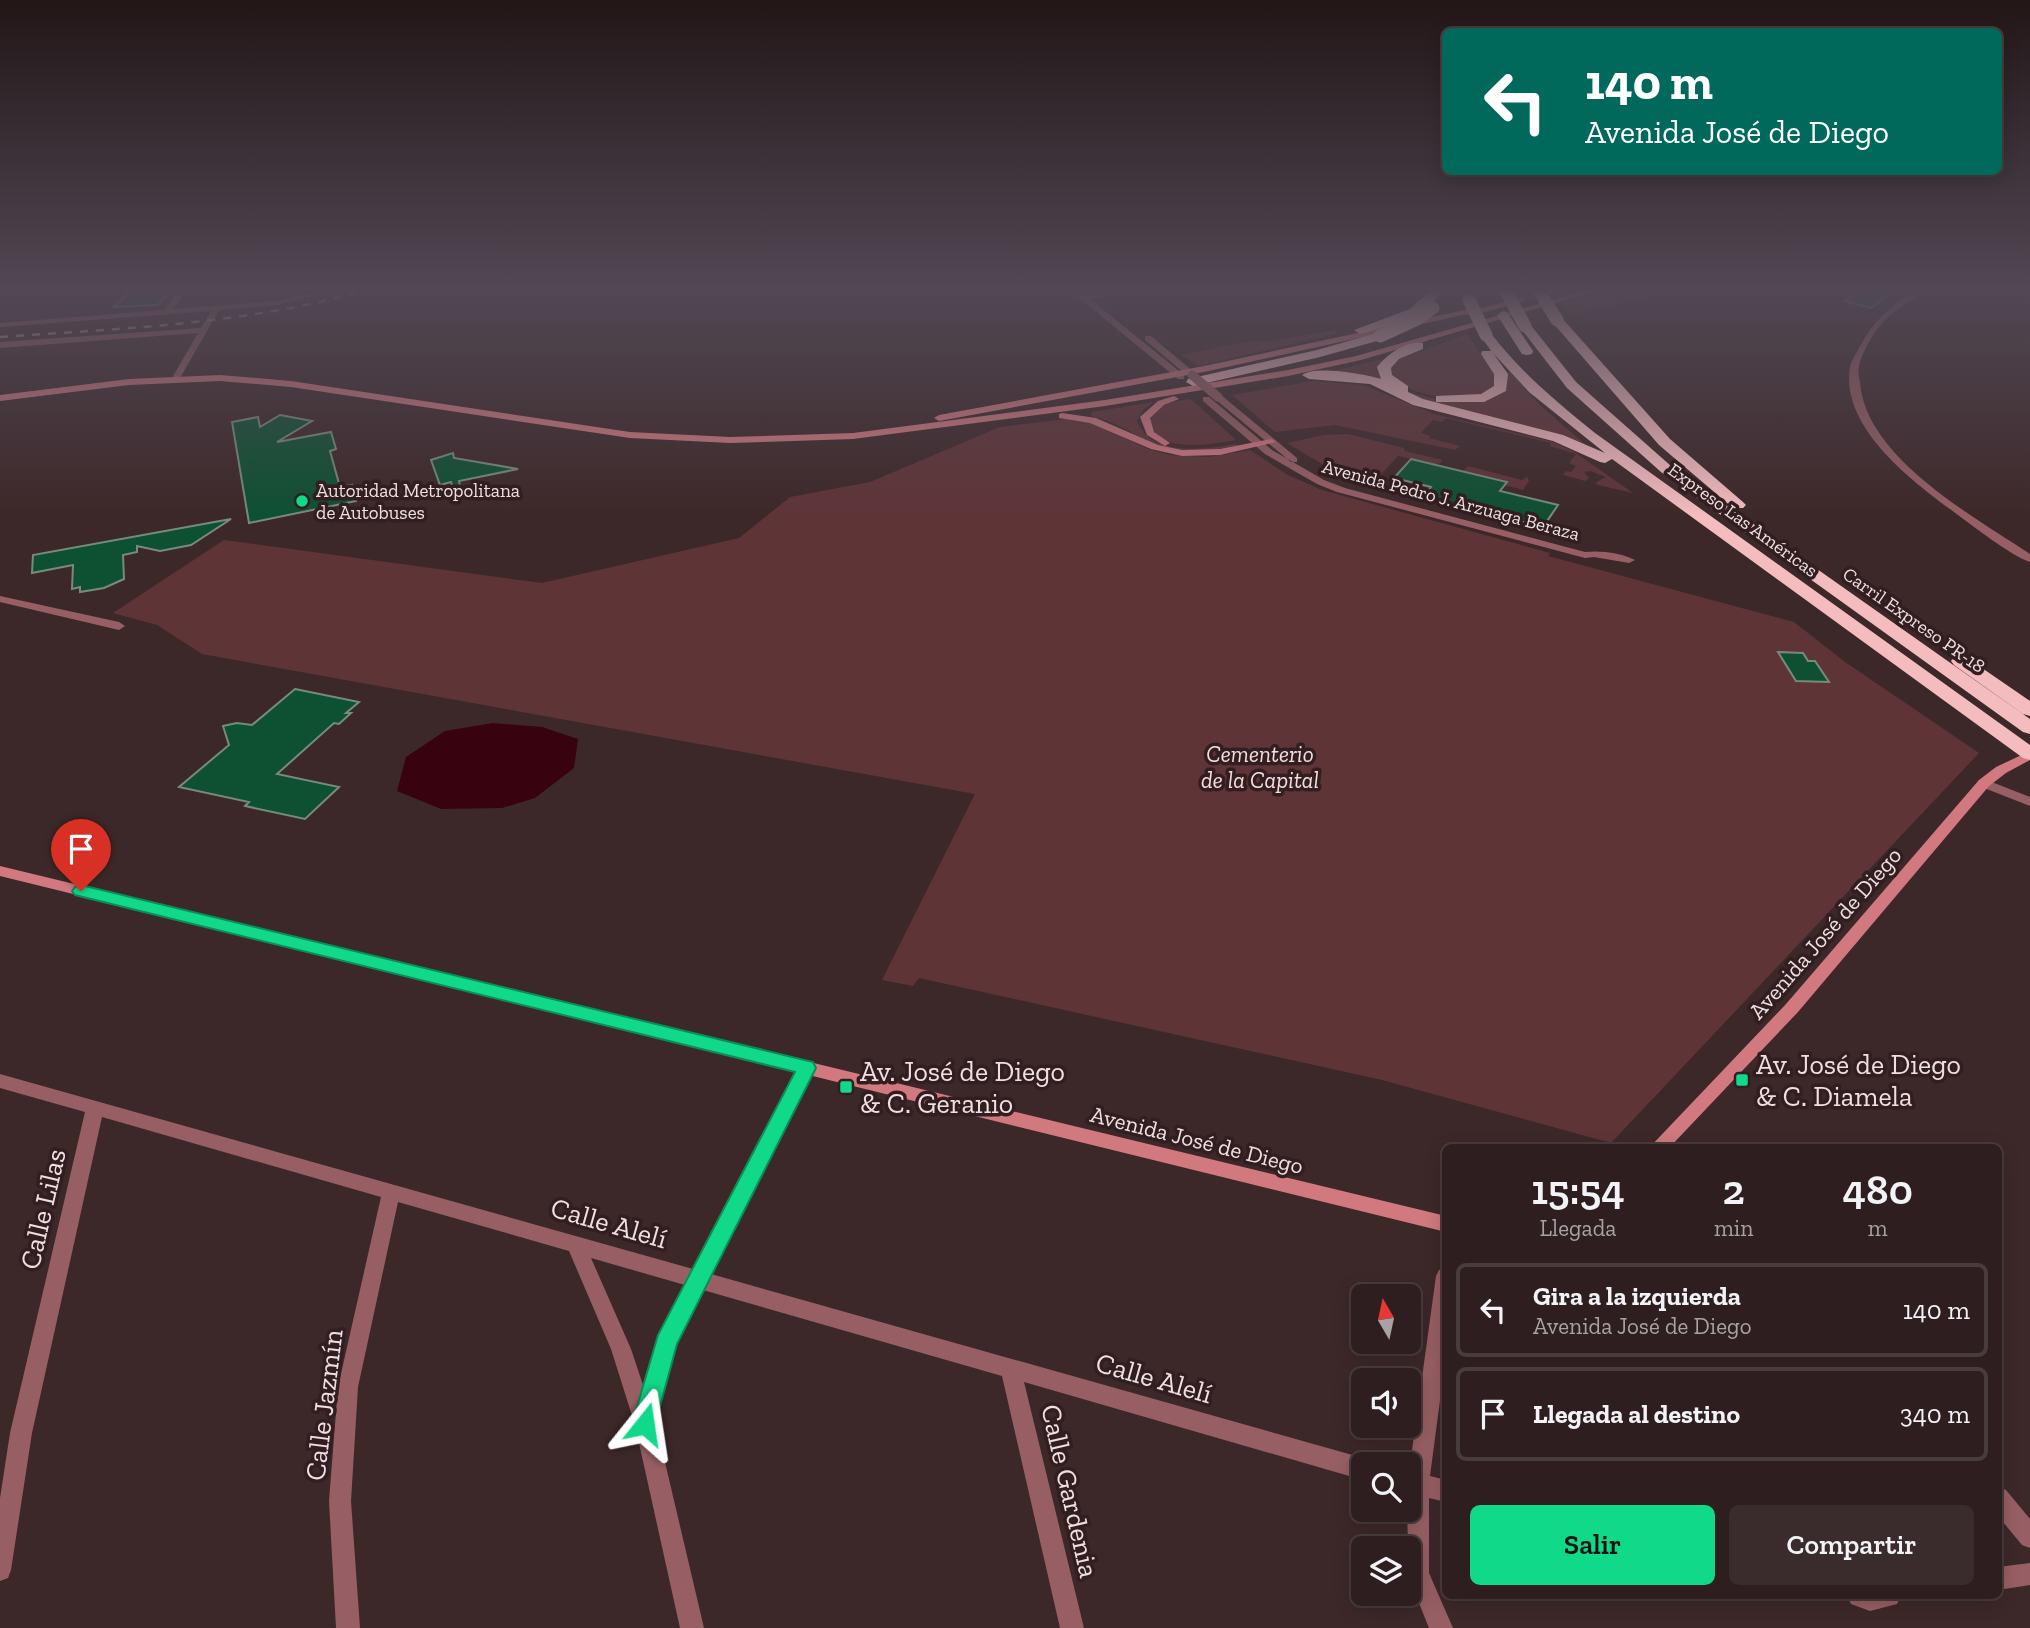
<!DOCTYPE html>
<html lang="es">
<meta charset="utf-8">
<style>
:root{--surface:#2e1e1f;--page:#3a2b2c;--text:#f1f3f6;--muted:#a7a2a4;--line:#493c3d;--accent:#11d98a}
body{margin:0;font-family:"Zilla Slab",serif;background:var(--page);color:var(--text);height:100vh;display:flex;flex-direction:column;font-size:26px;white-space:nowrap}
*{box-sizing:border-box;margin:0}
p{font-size:23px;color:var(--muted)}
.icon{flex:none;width:38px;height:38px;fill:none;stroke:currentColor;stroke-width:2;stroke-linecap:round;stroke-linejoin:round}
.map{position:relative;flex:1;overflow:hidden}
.details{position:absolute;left:1442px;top:1144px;width:560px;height:455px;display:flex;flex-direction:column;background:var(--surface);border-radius:10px;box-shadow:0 4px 18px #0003,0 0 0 2px var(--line)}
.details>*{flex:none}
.top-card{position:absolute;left:1442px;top:28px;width:560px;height:147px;border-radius:10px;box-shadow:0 4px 18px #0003,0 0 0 2px var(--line);background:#00695c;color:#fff;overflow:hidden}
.needle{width:46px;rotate:351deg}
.buttons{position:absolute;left:1351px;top:1284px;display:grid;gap:14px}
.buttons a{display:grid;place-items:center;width:70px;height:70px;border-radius:10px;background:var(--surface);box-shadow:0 4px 18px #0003,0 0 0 2px var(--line);font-size:35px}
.pin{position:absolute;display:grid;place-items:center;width:60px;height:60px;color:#fff;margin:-72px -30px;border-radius:50% 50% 50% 0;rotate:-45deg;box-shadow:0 0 7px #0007}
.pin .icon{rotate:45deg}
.me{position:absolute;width:77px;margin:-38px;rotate:15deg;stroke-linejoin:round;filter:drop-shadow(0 0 5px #0008)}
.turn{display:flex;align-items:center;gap:24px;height:147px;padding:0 28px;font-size:32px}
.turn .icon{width:91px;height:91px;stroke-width:2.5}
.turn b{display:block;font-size:49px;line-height:60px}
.eta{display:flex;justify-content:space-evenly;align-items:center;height:119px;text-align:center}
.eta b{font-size:42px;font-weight:600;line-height:49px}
.cta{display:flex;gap:14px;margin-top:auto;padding:14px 28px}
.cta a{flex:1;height:80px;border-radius:10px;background:var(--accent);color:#111;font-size:28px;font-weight:600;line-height:80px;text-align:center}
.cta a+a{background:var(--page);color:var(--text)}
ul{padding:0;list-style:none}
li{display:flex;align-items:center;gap:21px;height:94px;margin:0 14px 10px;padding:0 14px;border:4px solid var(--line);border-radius:10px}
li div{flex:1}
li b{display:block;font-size:26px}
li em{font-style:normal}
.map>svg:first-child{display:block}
.green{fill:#5f3437}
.water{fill:#38030e}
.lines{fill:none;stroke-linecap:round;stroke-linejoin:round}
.stream{stroke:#38030e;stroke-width:2.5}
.building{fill:#0e5032;stroke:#768b7e;stroke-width:2}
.street{fill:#975f63;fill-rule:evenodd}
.secondary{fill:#d1797f;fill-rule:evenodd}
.highway{fill:#f4bcbf;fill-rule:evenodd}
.rail{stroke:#af9fa0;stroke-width:2.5;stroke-dasharray:8 8;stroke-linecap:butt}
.street-bridge{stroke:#975f63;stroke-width:9}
.highway-bridge{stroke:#f4bcbf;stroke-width:13}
.route{fill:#11d98a;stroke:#0b8d5a;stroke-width:2}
.poi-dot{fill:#11d98a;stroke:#321e20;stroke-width:2.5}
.labels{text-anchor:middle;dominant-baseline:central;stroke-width:7;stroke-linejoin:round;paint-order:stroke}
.far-poi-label{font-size:19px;fill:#eee0e1;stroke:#321e20;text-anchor:start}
.far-street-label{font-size:19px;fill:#eee0e1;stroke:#321e20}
.park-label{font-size:23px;font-style:italic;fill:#f5ddde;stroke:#321e20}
.street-label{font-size:23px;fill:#eee0e1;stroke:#321e20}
.near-poi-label{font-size:28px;fill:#eee0e1;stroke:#321e20;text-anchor:start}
.near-street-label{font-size:28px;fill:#eee0e1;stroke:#321e20}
</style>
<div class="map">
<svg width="2030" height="1628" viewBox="0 0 2030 1628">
<rect width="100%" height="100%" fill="#3d2829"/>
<path class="green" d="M 1615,288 L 1681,288 L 1570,315 L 1561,302 Z
M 1334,330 L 1339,333 L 1199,366 L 1181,355 L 1250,341 L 1267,342 Z
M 1467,334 L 1496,375 L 1494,387 C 1470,405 1406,399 1390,372 L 1397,360 Z
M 1386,358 L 1388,359 L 1393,385 C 1423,399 1477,412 1505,390 L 1505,372 L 1511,373 L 1541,406 L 1588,447 L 1436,406 L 1383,384 L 1329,372 Z
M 1314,381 L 1363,385 L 1434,414 L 1550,441 L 1573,451 L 1633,493 L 1598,485 L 1595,483 L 1606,477 L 1590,471 L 1584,472 L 1589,478 L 1585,481 L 1563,475 L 1566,471 L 1571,472 L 1576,466 L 1569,463 L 1576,454 L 1550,446 L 1551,443 L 1446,418 L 1442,422 L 1433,420 L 1421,433 L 1431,436 L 1429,438 L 1460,446 L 1455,450 L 1335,425 L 1275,432 L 1232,395 Z
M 1191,399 L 1236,440 C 1212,444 1157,455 1150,421 C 1156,404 1175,401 1191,399 Z
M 1154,402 L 1143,410 L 1137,421 C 1152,458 1205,449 1236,444 L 1238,446 C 1209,451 1179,456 1151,443 C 1131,433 1113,420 1091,416 L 1092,412 Z
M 1065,419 L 1090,422 L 1148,449 L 1170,455 L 1209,457 L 1250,450 L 1288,475 L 1322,490 L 1550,553 L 1548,556 L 1794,622 L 1845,662 L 1979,753 L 1611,1143 L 1382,1080 L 919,978 L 913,986 L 882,980 L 975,794 L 202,654 L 157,625 L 113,613 L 224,540 L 542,583 L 739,538 L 790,497 L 870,482 L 1000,427 Z
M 1348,434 L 1404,448 L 1405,451 L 1443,460 L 1438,465 L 1398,456 L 1373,483 L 1332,470 L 1287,443 L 1323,435 Z
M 1468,466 L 1522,480 L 1527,477 L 1529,481 L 1523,490 L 1504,485 L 1506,482 L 1463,471 Z"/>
<path class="water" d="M 493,723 L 542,727 L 578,739 L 574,768 L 535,798 L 502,808 L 441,809 L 397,791 L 406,757 L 445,731 Z"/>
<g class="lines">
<path class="stream" d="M 297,296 L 318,288"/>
</g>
<path class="building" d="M 133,288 L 173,288 L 158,305 L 114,307 Z
M 1863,288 L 1897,288 L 1871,308 L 1845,301 Z
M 280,415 L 312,421 L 277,442 L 331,432 L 336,449 L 330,451 L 340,487 L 352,485 L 356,501 L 249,523 L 232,422 L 258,417 L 260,427 Z
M 453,453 L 454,458 L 518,469 L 459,481 L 460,486 L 453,488 L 451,482 L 440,485 L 431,460 Z
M 1411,459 L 1507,482 L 1500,491 L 1558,505 L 1543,527 L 1424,497 L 1431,487 L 1394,478 Z
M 231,519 L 191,545 L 160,551 L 137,546 L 137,552 L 123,555 L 124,579 L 104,588 L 80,592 L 80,587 L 72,589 L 73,565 L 32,573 L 33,555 Z
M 1778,652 L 1803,653 L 1808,661 L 1815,661 L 1829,682 L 1796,681 Z
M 295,689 L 359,702 L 346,713 L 351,713 L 339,724 L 334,723 L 277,774 L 339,787 L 305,819 L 245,806 L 249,802 L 179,787 L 229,745 L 223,726 L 237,723 L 252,725 Z"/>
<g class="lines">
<path class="street" d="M 181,288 L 189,288 L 173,309 L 278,301 L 328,288 L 342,288 L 278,305 L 219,310 L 180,378 L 176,381 L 172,378 L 198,333 L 0,348 L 0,342 L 201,328 L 211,311 L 0,327 L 0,323 L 164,310 Z
M 1067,288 L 1076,288 L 1085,295 L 1131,288 L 1151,288 L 1090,299 L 1184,375 L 1184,379 L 1178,379 Z
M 1918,288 L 1928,288 C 1910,302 1888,313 1875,332 C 1869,341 1861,356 1859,366 C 1858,370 1859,377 1860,382 C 1865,457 1973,516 2030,554 L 2030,562 C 2011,556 1972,525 1954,512 C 1912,481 1840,427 1850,367 C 1851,361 1856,354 1859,348 C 1872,322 1893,303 1918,288 Z
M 1145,336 L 1151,336 L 1195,373 L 1195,377 L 1189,377 L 1145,340 Z
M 1215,395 L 1221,395 L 1297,458 L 1297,462 L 1291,462 L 1215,399 Z
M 1203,397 L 1209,397 L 1272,450 L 1324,480 L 1345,488 L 1585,552 C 1600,550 1623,553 1635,560 L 1629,563 L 1594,557 L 1585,558 L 1337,492 L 1317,484 L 1265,454 L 1203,401 Z
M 0,596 L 119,622 L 125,626 L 119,630 L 0,602 Z
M 1984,779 L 2030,797 L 2030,806 L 1979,786 L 1977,783 Z
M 807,1060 L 813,1062 L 815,1067 L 711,1274 L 1363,1458 L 1371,1461 L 1372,1465 L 1363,1465 L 1363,1480 L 1024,1382 L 1084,1628 L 1060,1628 L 1002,1376 L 703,1290 L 676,1344 L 656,1424 L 704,1628 L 680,1628 L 635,1425 L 611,1349 L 569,1251 L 398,1202 L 358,1387 L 351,1501 L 360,1628 L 336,1628 L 329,1501 L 338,1387 L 381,1197 L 102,1117 L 32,1433 L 11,1570 L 8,1578 L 0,1581 L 0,1498 L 10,1433 L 85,1112 L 0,1088 L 0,1074 L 693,1269 L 801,1062 ZM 591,1258 L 685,1285 L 656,1342 L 644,1388 L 631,1349 Z
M 1446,1268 L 1446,1355 L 1430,1476 L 1446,1480 L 1446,1502 L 1429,1498 L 1429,1573 L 1453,1628 L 1429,1628 L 1409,1578 L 1407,1510 L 1409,1510 L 1409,1472 L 1436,1276 L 1439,1270 Z
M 1998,1487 L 2006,1490 L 2030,1519 L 2030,1548 L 2022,1545 L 1998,1516 Z
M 2030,1563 L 2030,1585 L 1998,1590 L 1998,1567 Z
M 1847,1596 L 1901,1596 L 1897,1604 L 1870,1611 L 1851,1604 Z"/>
<path class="secondary" d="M 1594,288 L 1607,288 L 1361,360 L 1288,376 L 1105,406 L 853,439 L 730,443 L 630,438 L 291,387 L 220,381 L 129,385 L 0,401 L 0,395 L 129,379 L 220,375 L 291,381 L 630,432 L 730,437 L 853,433 L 1105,400 L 1288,370 L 1356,356 Z
M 1522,297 L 1526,299 L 1525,301 L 1471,316 L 1467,314 L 1204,372 L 939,421 L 934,418 L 939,415 L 1204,366 L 1479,307 L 1482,308 Z
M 1174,396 L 1179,399 L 1164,405 L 1150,418 L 1154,432 L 1170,443 L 1165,446 L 1147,435 L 1140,417 L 1158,401 Z
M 1062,413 L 1096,418 L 1158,445 L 1182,450 L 1220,449 L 1271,439 L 1276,442 L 1220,455 L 1182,456 L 1151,449 L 1090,423 L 1059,418 L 1059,414 Z
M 2030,751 L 2030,760 L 2006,773 L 1989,786 L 1798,1012 L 1669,1148 L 1649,1148 L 1786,1004 L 1979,780 L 1996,767 Z
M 0,866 L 1446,1216 L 1446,1232 L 0,876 Z"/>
<path class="highway" d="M 1433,288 L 1445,288 C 1424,317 1393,325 1360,334 L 1354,330 L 1410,309 Z
M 1546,288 L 1561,288 L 1548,296 L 1542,292 Z
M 1503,311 L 1507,312 L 1533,351 L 1532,354 L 1527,355 L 1522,354 L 1497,315 Z
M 1557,316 L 1561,317 L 1670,439 L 1743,502 L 1746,505 L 1743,508 L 1733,508 L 1659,445 L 1553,323 L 1553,317 Z
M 1525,322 L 1529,323 L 1576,382 L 1671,466 L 2030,719 L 2030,734 L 2023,732 L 1661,472 L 1567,388 L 1519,326 Z
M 1486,331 L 1490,332 C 1520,372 1557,402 1595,433 L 2030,745 L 2030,760 L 2023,758 L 1612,459 L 1605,463 L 1600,462 L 1553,441 L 1413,405 L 1370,384 L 1309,379 L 1302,375 C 1314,365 1365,374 1381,379 L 1377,367 C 1388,354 1405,341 1423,343 L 1423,349 L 1399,359 L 1391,368 L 1392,375 L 1408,386 L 1408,392 L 1423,399 L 1563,435 L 1605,453 L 1529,392 L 1493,353 L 1508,374 L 1506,391 L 1484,402 L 1436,402 L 1436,396 L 1481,394 L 1494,386 L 1494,374 L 1481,354 L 1482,351 L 1491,351 L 1480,335 Z
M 1380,332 L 1384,333 L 1384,339 L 1320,357 L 1193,386 L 1186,382 L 1188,379 L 1317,350 Z
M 1960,656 L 1966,657 L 2030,701 L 2030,716 L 2023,714 L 1954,665 L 1951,661 L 1954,657 Z"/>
<path class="rail" d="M 0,337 C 127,328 252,324 374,288"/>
<path class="street-bridge" d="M 1192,375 L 1218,397"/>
<path class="highway-bridge" d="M 1504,288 L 1525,326
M 1537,288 L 1557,320
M 1469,300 L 1486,335
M 1380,336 L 1417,319 L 1433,308"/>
</g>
<linearGradient id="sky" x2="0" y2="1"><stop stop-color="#221617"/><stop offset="0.56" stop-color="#514854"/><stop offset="1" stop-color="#514854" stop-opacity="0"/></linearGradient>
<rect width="2030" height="516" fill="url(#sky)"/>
<path class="route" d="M 81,885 L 813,1062 L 816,1068 L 677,1344 L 653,1432 L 645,1436 L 636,1432 L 632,1424 L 658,1335 L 795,1072 L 75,895 L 72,891 L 75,887 Z"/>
<g class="poi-dot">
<circle cx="302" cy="501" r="7"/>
<rect x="1735" y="1073" width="14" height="14" rx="3.5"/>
<rect x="839" y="1080" width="14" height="14" rx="3.5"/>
</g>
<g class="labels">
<g class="far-poi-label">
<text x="316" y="490">Autoridad Metropolitana<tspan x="316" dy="22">de Autobuses</tspan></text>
</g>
<g class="far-street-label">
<text transform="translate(1451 500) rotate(15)">Avenida Pedro J. Arzuaga Beraza</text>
<text transform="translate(1743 520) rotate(36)">Expreso Las Américas</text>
<text transform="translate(1914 620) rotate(35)">Carril Expreso PR-18</text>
</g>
<g class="park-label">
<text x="1260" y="754">Cementerio<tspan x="1260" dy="26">de la Capital</tspan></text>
</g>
<g class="street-label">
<text transform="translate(1825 933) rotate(-49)">Avenida José de Diego</text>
<text transform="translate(1197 1140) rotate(14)">Avenida José de Diego</text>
</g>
<g class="near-poi-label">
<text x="1756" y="1064">Av. José de Diego<tspan x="1756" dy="32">&amp; C. Diamela</tspan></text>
<text x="860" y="1071">Av. José de Diego<tspan x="860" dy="32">&amp; C. Geranio</tspan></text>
</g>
<g class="near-street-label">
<text transform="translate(43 1209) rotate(-77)">Calle Lilas</text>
<text transform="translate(609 1223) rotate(16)">Calle Alelí</text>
<text transform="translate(1154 1378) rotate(16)">Calle Alelí</text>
<text transform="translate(324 1405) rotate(-83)">Calle Jazmín</text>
<text transform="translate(1070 1491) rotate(77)">Calle Gardenia</text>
</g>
</g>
</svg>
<div class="buttons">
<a><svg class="needle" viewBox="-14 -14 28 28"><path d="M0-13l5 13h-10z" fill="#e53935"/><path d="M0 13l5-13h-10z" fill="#a7a2a4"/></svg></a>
<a><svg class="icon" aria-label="sound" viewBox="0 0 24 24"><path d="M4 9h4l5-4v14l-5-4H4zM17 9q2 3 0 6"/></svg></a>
<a><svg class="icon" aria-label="search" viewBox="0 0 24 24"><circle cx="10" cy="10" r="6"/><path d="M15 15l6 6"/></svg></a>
<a><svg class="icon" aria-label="layers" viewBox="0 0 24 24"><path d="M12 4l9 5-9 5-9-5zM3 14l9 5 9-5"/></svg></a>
</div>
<div class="pin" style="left:81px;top:891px;background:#d93025"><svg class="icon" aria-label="arrive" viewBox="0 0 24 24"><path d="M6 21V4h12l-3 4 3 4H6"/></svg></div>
<svg class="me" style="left:645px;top:1424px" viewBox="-20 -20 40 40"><path d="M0-17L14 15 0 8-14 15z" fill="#11d98a" stroke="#fff" stroke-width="4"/></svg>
<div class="top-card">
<div class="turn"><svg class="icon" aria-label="left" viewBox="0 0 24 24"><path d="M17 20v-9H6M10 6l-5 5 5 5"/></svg><div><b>140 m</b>Avenida José de Diego</div></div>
</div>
<section class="details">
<div class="eta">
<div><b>15:54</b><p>Llegada</p></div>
<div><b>2</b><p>min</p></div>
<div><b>480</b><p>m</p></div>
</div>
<ul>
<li><svg class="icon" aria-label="left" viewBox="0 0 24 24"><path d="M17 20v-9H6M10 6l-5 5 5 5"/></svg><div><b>Gira a la izquierda</b><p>Avenida José de Diego</p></div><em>140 m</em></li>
<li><svg class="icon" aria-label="arrive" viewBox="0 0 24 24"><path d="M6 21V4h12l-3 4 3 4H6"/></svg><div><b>Llegada al destino</b></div><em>340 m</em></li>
</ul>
<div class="cta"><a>Salir</a><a>Compartir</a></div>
</section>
</div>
